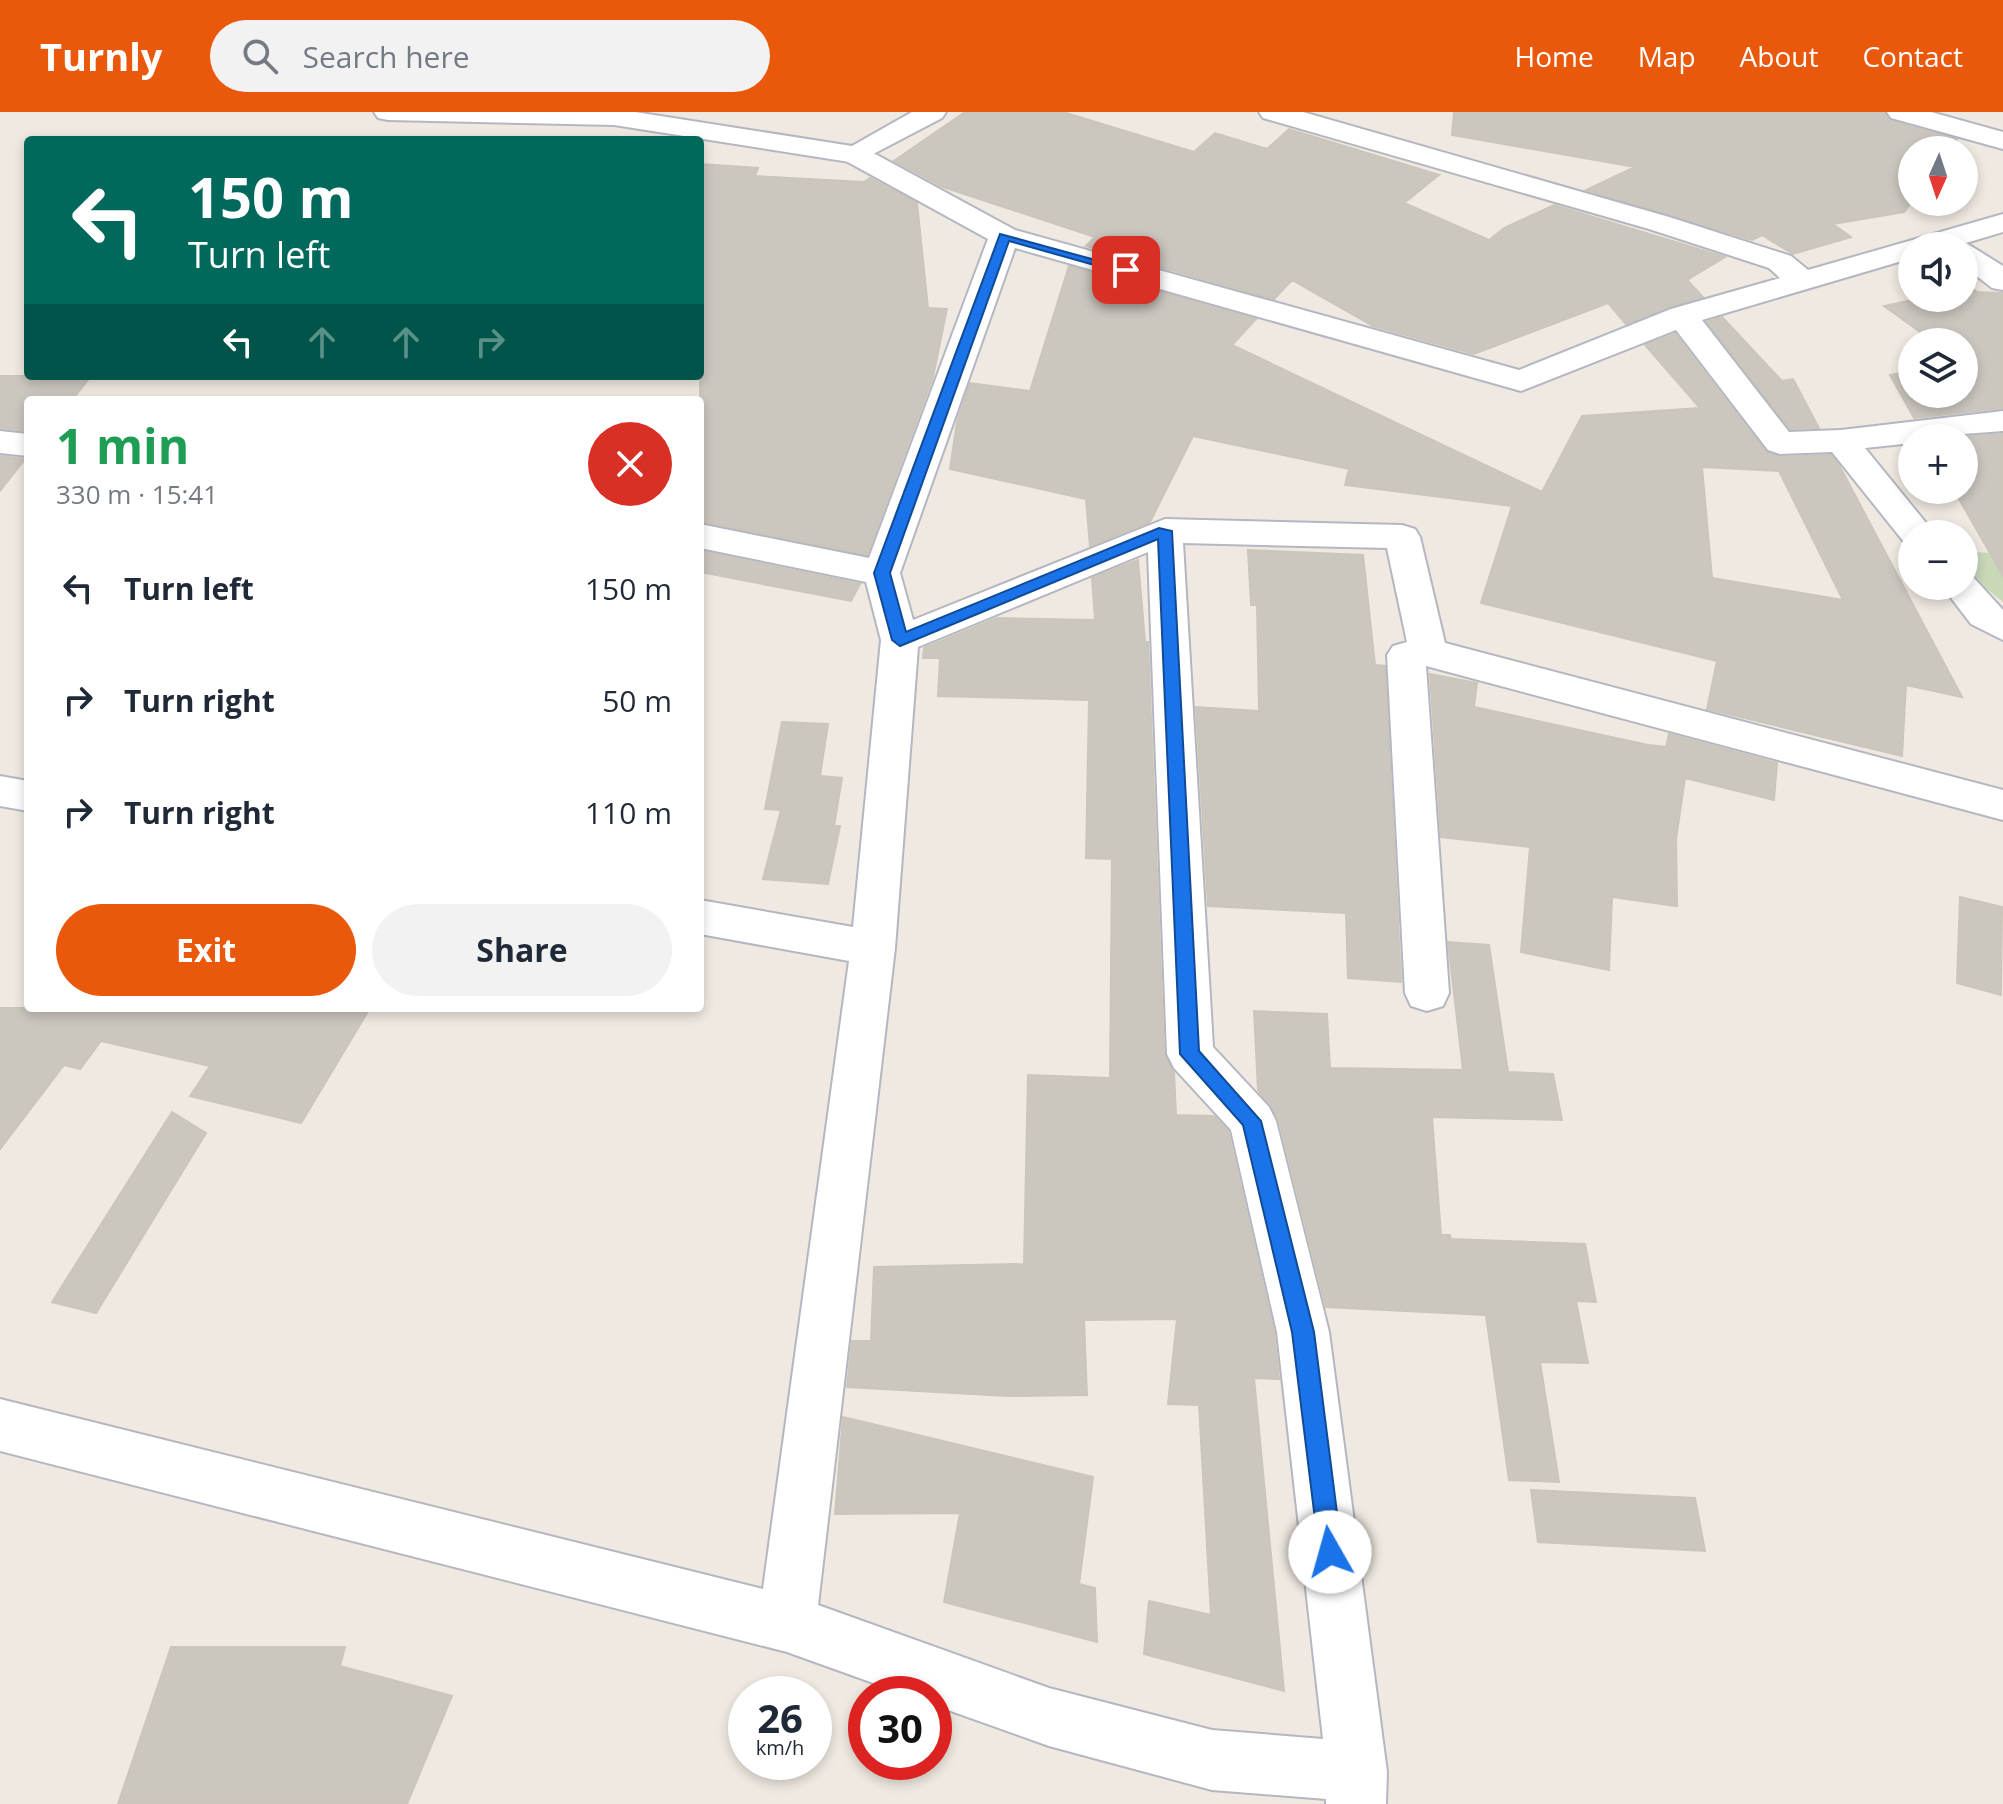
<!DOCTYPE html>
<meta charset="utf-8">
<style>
:root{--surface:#fff;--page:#f2f2f3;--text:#1f2937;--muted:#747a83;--accent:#ea580c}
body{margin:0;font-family:"Open Sans",sans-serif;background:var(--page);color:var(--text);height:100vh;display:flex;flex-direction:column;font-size:30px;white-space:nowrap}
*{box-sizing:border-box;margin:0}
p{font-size:26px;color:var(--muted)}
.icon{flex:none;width:44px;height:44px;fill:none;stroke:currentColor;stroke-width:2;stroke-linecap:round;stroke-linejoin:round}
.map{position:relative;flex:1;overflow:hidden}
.side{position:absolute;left:24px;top:284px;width:680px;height:616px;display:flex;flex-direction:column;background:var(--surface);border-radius:8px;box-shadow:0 4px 12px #0003}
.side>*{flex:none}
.hud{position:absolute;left:24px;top:24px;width:680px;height:244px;border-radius:8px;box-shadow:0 4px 12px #0003;background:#00695c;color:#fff;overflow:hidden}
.needle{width:52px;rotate:183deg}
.fabs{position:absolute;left:1898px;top:24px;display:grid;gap:16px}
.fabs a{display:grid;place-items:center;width:80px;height:80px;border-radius:50%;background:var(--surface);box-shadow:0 4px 12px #0003;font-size:40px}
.speed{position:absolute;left:728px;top:1564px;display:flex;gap:16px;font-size:40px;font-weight:700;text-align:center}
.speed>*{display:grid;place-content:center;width:104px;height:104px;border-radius:50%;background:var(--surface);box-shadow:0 4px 12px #0003;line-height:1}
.speed small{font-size:20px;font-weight:400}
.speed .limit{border:12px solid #d22;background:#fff;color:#111}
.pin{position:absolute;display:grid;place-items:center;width:68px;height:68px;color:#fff;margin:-34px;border-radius:16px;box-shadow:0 4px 12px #0006}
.me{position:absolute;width:88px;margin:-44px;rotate:353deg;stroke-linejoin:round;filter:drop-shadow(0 0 6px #0008)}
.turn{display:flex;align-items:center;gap:28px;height:168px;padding:0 32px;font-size:36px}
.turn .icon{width:104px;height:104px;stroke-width:2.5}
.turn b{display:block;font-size:56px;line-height:68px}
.lanes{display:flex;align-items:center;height:76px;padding:0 32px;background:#0003;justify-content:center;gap:40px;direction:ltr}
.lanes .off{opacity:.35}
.round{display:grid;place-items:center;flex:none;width:84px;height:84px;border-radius:42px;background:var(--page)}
.overview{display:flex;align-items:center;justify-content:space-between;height:136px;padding:0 32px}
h1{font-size:48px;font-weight:700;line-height:60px;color:#1e9e55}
.cta{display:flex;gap:16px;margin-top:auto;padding:16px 32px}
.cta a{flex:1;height:92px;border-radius:48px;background:var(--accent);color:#fff;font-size:32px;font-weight:700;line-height:92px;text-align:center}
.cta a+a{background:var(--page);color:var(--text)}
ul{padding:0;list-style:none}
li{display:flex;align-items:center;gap:24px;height:112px;padding:0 32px}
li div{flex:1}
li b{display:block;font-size:30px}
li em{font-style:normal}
header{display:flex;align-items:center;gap:48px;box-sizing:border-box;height:112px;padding:0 40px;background:var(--accent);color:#fff}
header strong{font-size:38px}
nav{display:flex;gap:44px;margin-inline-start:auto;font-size:28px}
.search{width:560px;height:72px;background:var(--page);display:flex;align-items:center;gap:20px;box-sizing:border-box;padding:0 28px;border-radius:44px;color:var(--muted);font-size:30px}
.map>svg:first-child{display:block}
.cemetery{fill:#c8d9b8}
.building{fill:#cbc7bf;stroke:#cbc5ba;stroke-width:2;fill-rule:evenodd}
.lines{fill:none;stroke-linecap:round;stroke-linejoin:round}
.minor-casing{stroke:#b4b7c1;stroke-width:4}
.tertiary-casing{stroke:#b4b7c1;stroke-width:4}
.minor{fill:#fff;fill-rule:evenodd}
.tertiary{fill:#fff;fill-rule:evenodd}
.route{fill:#1a73e8;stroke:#114b97;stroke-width:2}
</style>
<header>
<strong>Turnly</strong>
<div class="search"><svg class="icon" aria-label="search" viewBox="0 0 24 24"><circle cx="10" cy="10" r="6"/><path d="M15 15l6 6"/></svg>Search here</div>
<nav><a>Home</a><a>Map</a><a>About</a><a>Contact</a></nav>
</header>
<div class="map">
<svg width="2003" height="1692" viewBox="0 0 2003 1692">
<rect width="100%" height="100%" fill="#efe9e1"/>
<path class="cemetery" d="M 1964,439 L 2003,442 L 2003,490 L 1968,462 Z"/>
<path class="building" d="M 965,0 L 1063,0 L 1194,40 L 1215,21 L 1267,37 L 1289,17 L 1439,63 L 1404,91 L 1489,128 L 1504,116 L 1554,93 L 1725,145 L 1687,168 L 1703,185 L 1626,212 L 1608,191 L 1474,242 L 1373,214 L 1292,168 L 1274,187 L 1086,134 L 1095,125 L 943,75 L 894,49 Z
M 1454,0 L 1884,0 L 1890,9 L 1957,27 L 1949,38 L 1912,38 L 1912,89 L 1904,100 L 1833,112 L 1851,125 L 1793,142 L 1762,123 L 1752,128 L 1586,78 L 1635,55 L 1452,23 Z
M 700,52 L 758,56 L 755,64 L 864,70 L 870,66 L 917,91 L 928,196 L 947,197 L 933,265 L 867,443 L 700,409 Z
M 1069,154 L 1256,207 L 1232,233 L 1542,380 L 1582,304 L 1700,296 L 1645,233 L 1675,222 L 1766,340 L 1780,345 L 1831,343 L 1839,353 L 1962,585 L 1906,573 L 1902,644 L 1707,597 L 1717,549 L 1481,491 L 1512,394 L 1345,373 L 1349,357 L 1193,324 L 1150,410 L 1090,434 L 1086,387 L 950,357 L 957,310 L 970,271 L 1030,279 ZM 1702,355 L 1779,359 L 1843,488 L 1712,466 Z
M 1972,176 L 1977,180 L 2003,181 L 2003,296 L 1914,306 L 1890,263 L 1912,259 L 1912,282 L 1964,282 L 1964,230 L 1934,230 L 1884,194 L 1923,186 L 1964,186 L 1964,177 Z
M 1722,205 L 1782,269 L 1793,267 L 1819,316 L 1790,317 L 1707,210 Z
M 0,264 L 91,264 L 72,288 L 28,288 L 28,319 L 0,316 Z
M 2003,322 L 2003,464 L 1954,378 L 1964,378 L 1964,326 L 1951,326 Z
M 0,344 L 25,347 L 0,379 Z
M 1248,438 L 1363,443 L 1375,553 L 1385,554 L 1401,870 L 1348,866 L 1346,801 L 1208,794 L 1196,595 L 1259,599 L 1257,493 L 1251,493 Z
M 700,439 L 860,472 L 851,489 L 700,460 Z
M 1138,448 L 1145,530 L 1148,530 L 1164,942 L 1174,960 L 1176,1003 L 1214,1004 L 1228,1019 L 1274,1220 L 1279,1267 L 1254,1266 L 1284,1579 L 1144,1542 L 1149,1489 L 1211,1503 L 1199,1293 L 1168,1292 L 1177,1207 L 1084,1208 L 1087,1283 L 1008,1284 L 847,1275 L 852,1229 L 871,1229 L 874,1155 L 1024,1152 L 1028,963 L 1110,966 L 1112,747 L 1086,746 L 1089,588 L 938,584 L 940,546 L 923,546 L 924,536 L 997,506 L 1095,508 L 1092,466 Z
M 1430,562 L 1477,571 L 1474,595 L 1648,633 L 1666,635 L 1669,622 L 1777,651 L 1774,688 L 1685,666 L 1676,727 L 1677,794 L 1612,785 L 1609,858 L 1521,840 L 1530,735 L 1441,725 Z
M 782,610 L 828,612 L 820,664 L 842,666 L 834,714 L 840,714 L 828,772 L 763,767 L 781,698 L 765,697 Z
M 1960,785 L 2002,795 L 2001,883 L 1957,871 Z
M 1448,830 L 1489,833 L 1508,960 L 1553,962 L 1562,1008 L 1432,1005 L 1441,1123 L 1450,1123 L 1451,1127 L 1585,1132 L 1596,1190 L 1576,1189 L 1588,1251 L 1540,1250 L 1559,1370 L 1509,1368 L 1486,1203 L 1326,1195 L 1279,1008 L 1258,978 L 1254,899 L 1327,902 L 1330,956 L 1463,958 Z
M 0,896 L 370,896 L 301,1011 L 190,984 L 210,954 L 101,929 L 80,957 L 64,953 L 0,1037 Z
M 172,1000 L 206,1021 L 96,1201 L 52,1190 Z
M 843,1305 L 1093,1365 L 1079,1472 L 1095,1476 L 1097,1530 L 944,1490 L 960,1401 L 835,1402 Z
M 1531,1378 L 1695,1386 L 1705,1439 L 1538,1430 Z
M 171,1535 L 345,1535 L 340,1554 L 452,1584 L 407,1692 L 118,1692 Z"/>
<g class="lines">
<g class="minor-casing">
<path id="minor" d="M 1259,0 L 1303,0 L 1669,105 L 1791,144 L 1808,158 L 2003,102 L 2003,120 L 1966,131 L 2003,154 L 2003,178 L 1992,176 L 1964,154 L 1964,134 L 1912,134 L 1912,146 L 1702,208 L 1789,320 L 1841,318 L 2003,299 L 2003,319 L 1912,326 L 1912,331 L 1865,336 L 1935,422 L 1912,422 L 1912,432 L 1904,430 L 1832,340 L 1780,342 L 1768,338 L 1676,218 L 1521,279 L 1015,136 L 900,461 L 913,508 L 1165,407 L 1402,413 L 1415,417 L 1420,425 L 1445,531 L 2003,678 L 2003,708 L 1426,554 L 1449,881 L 1443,894 L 1427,899 L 1411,894 L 1405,881 L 1387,543 L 1393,534 L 1407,530 L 1387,436 L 1183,431 L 1213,935 L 1269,995 L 1276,1009 L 1329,1220 L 1387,1660 L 1386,1692 L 1326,1692 L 1326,1687 L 1212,1678 L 1049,1634 L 934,1593 L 934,1582 L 904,1582 L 787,1540 L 0,1339 L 0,1287 L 763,1477 L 849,849 L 700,822 L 700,788 L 853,815 L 881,528 L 866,470 L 700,436 L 700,412 L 869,446 L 988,127 L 846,49 L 842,43 L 846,37 L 866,37 L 1015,118 L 1519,258 L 1671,197 L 1780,166 L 1769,156 L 1649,117 L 1263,6 ZM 1148,440 L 1167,942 L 1174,956 L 1231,1018 L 1277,1220 L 1323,1627 L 1212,1618 L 1049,1576 L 818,1493 L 895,836 L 918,535 Z
M 1887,0 L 1931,0 L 2003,20 L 2003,37 L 1891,6 Z
M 0,319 L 28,322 L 28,344 L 0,341 Z
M 1964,463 L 1973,465 L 2003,498 L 2003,528 L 1971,512 L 1942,474 L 1964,474 Z
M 0,664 L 28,669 L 28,699 L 0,694 Z"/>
</g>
<g class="tertiary-casing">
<path id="tertiary" d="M 374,0 L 635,0 L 852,34 L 912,0 L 946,0 L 942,6 L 856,51 L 614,13 L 388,8 L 378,6 Z"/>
</g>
<use href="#minor" class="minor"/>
<use href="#tertiary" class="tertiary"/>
</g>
<path class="route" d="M 1000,122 L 1132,158 L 1126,162 L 1009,129 L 890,461 L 906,520 L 1159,416 L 1172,419 L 1199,939 L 1261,1009 L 1314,1220 L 1342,1440 L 1338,1448 L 1330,1451 L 1322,1448 L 1319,1440 L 1292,1220 L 1243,1013 L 1180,942 L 1158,427 L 900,534 L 892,528 L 874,461 Z"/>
</svg>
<div class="fabs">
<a><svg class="needle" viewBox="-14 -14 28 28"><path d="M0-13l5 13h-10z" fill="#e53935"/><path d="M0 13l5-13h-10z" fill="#747a83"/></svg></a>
<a><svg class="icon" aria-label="sound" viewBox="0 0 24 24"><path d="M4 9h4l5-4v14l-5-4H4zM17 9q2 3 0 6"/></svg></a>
<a><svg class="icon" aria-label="layers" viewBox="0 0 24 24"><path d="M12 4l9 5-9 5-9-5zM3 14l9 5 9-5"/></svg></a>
<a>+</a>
<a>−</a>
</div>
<div class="speed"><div>26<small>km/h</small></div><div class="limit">30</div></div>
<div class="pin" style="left:1126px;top:158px;background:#d93025"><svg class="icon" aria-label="arrive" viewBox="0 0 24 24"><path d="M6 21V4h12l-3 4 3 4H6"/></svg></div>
<svg class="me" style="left:1330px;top:1440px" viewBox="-20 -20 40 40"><circle r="19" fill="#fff"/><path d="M0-13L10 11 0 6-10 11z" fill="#1a73e8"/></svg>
<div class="hud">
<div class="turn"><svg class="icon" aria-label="left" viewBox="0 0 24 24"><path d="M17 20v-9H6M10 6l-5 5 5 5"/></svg><div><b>150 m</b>Turn left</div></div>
<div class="lanes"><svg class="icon" aria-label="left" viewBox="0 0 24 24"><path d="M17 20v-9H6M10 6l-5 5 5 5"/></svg><svg class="icon off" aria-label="ahead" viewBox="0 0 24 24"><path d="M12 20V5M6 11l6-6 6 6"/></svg><svg class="icon off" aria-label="ahead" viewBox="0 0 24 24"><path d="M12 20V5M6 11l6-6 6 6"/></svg><svg class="icon off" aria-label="right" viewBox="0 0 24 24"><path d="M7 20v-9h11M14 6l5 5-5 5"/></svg></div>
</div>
<section class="side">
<div class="overview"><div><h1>1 min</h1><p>330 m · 15:41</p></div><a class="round" style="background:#d93025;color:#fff"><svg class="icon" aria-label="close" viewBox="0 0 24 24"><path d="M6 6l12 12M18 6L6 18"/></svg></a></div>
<ul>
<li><svg class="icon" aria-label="left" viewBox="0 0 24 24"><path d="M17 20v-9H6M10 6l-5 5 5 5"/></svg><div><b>Turn left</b></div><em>150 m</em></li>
<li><svg class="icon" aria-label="right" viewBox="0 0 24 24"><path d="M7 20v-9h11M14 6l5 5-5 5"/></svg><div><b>Turn right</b></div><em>50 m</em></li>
<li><svg class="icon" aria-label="right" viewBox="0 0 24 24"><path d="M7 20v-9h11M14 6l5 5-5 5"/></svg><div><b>Turn right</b></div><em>110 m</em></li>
</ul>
<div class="cta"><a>Exit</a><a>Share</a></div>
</section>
</div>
